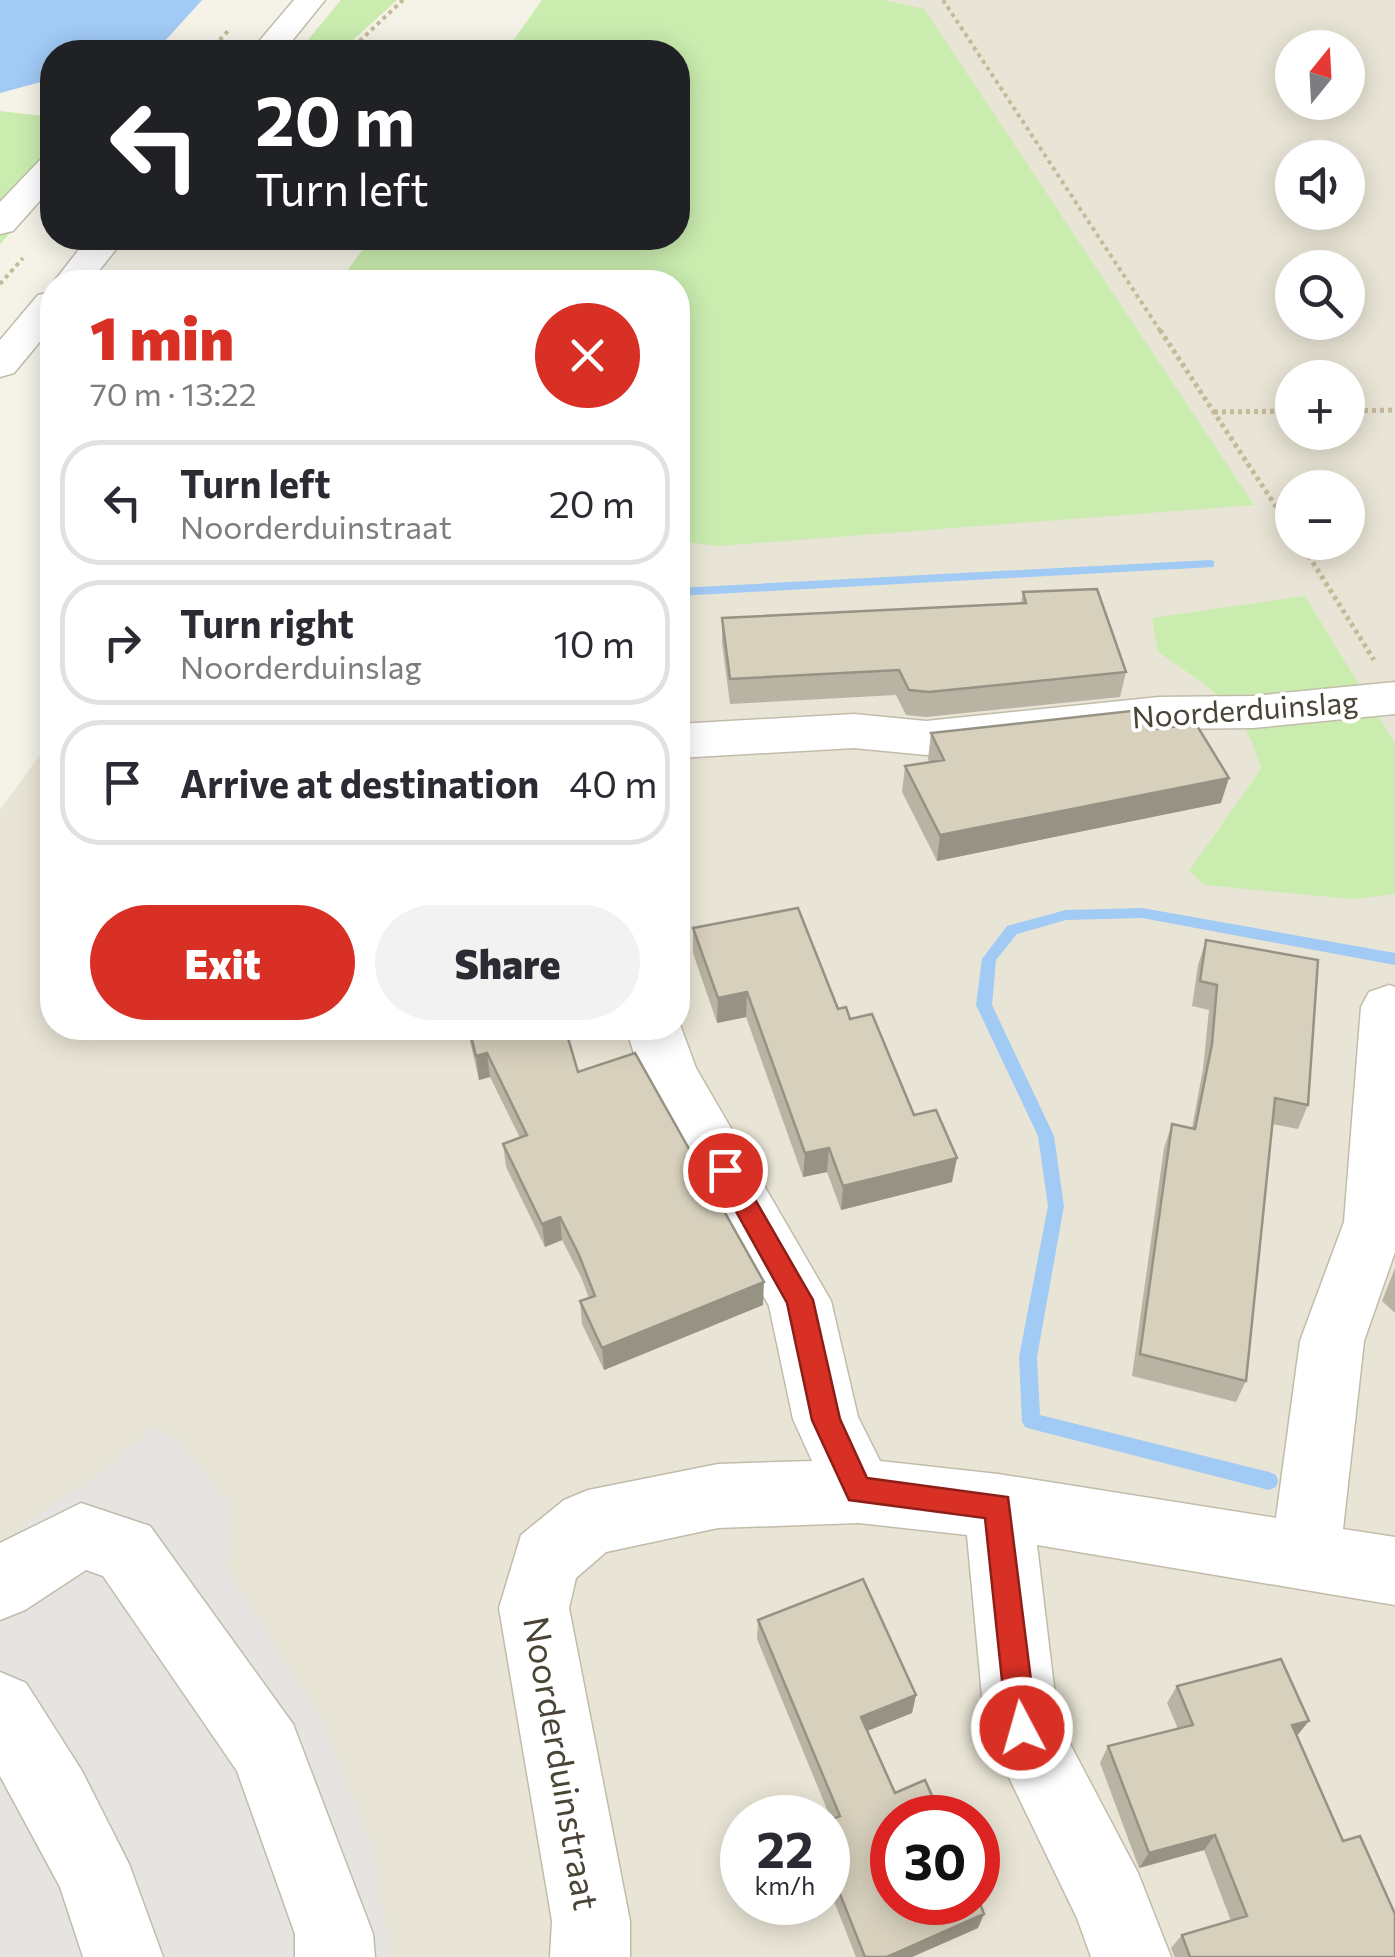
<!DOCTYPE html>
<meta charset="utf-8">
<style>
:root{--surface:#fff;--page:#f2f2f3;--text:#2b2b33;--muted:#7c7c81;--line:#e1e1e2;--accent:#d93025}
body{margin:0;font-family:Commissioner,sans-serif;background:var(--page);color:var(--text);height:100vh;display:flex;flex-direction:column;font-size:38px;white-space:nowrap}
*{box-sizing:border-box;margin:0}
p{font-size:32px;color:var(--muted)}
.icon{flex:none;width:55px;height:55px;fill:none;stroke:currentColor;stroke-width:2;stroke-linecap:round;stroke-linejoin:round}
.map{position:relative;flex:1;overflow:hidden}
.drawer{position:absolute;left:40px;top:270px;width:650px;height:770px;display:flex;flex-direction:column;background:var(--surface);border-radius:40px;box-shadow:0 5px 25px #0003}
.drawer>*{flex:none}
.guide{position:absolute;left:40px;top:40px;width:650px;height:210px;border-radius:40px;box-shadow:0 5px 25px #0003;background:#202124;color:#fff;overflow:hidden}
.needle{width:65px;rotate:18deg}
.buttons{position:absolute;left:1275px;top:30px;display:grid;gap:20px}
.buttons a{display:grid;place-items:center;width:90px;height:90px;border-radius:50%;background:var(--surface);box-shadow:0 5px 25px #0003;font-size:50px}
.speed{position:absolute;left:720px;top:1795px;display:flex;gap:20px;font-size:50px;font-weight:700;text-align:center}
.speed>*{display:grid;place-content:center;width:130px;height:130px;border-radius:50%;background:var(--surface);box-shadow:0 5px 25px #0003;line-height:1}
.speed small{font-size:25px;font-weight:400}
.speed .limit{border:15px solid #d22;background:#fff;color:#111}
.pin{position:absolute;display:grid;place-items:center;width:85px;height:85px;color:#fff;margin:-42px;border:5px solid #fff;border-radius:50%;box-shadow:0 2px 10px #0007}
.me{position:absolute;width:110px;margin:-55px;rotate:354deg;stroke-linejoin:round;filter:drop-shadow(0 0 8px #0008)}
.turn{display:flex;align-items:center;gap:35px;height:210px;padding:0 50px;font-size:45px}
.turn .icon{width:130px;height:130px;stroke-width:2.5}
.turn b{display:block;font-size:70px;line-height:85px}
.round{display:grid;place-items:center;flex:none;width:105px;height:105px;border-radius:52px;background:var(--page)}
.head{display:flex;align-items:center;justify-content:space-between;height:170px;padding:0 50px}
h1{font-size:60px;font-weight:800;line-height:75px;color:var(--accent)}
.cta{display:flex;gap:20px;margin-top:auto;padding:20px 50px}
.cta a{flex:1;height:115px;border-radius:60px;background:var(--accent);color:#fff;font-size:40px;font-weight:800;line-height:115px;text-align:center}
.cta a+a{background:var(--page);color:var(--text)}
ul{padding:0;list-style:none}
li{display:flex;align-items:center;gap:30px;height:125px;margin:0 20px 15px;padding:0 30px;border:5px solid var(--line);border-radius:40px}
li div{flex:1}
li b{display:block;font-size:38px}
li em{font-style:normal}
.map>svg:first-child{display:block}
.residential{fill:#e9e5d6;fill-rule:evenodd}
.green{fill:#caecaf}
.parking{fill:#e6e4e0}
.water{fill:#a1caf5}
.lines{fill:none;stroke-linecap:round;stroke-linejoin:round}
.stream{fill:#a1caf5;fill-rule:evenodd}
.minor-casing{stroke:#c1bcaa;stroke-width:3}
.path-far1{stroke:#c4ba9a;stroke-width:4;stroke-dasharray:4 4;stroke-linecap:butt}
.path{stroke:#c4ba9a;stroke-width:5;stroke-dasharray:4 4;stroke-linecap:butt}
.minor{fill:#fff;fill-rule:evenodd}
.wall{fill:#b9b3a3}
.shaded-wall{fill:#969284}
.building{fill:#d7d0bd;stroke:#969284;stroke-width:2.5}
.route{fill:#d93025;stroke:#8d1f18;stroke-width:2.5}
.labels{text-anchor:middle;dominant-baseline:central;stroke-width:8;stroke-linejoin:round;paint-order:stroke}
.street-label{font-size:30px;fill:#494436;stroke:#fff}
.near-street-label{font-size:35px;fill:#494436;stroke:#fff}
</style>
<div class="map">
<svg width="1395" height="1957" viewBox="0 0 1395 1957">
<rect width="100%" height="100%" fill="#f5f3e8"/>
<path class="residential" d="M 589,0 L 1395,0 L 1395,1957 L 0,1957 L 0,810 L 52,738 L 52,1028 L 678,1028 L 678,52 ZM 1292,48 L 1348,48 L 1348,102 L 1292,102 ZM 1292,158 L 1348,158 L 1348,212 L 1292,212 ZM 1292,268 L 1348,268 L 1348,322 L 1292,322 ZM 1292,378 L 1348,378 L 1348,432 L 1292,432 ZM 1292,488 L 1348,488 L 1348,542 L 1292,542 ZM 742,1818 L 828,1818 L 828,1902 L 742,1902 ZM 892,1818 L 978,1818 L 978,1902 L 892,1902 Z"/>
<path class="green" d="M 341,0 L 397,0 L 340,52 L 298,52 Z
M 542,0 L 884,0 L 924,9 L 1254,505 L 718,546 L 678,541 L 678,282 L 339,282 L 371,238 L 678,238 L 678,52 L 505,52 Z
M 0,111 L 52,117 L 52,187 L 0,244 Z
M 1305,596 L 1395,744 L 1395,894 L 1352,899 L 1205,885 L 1189,871 L 1261,769 C 1246,707 1208,686 1158,652 L 1152,618 Z"/>
<path class="parking" d="M 154,1428 L 176,1438 L 231,1504 L 226,1570 L 319,1711 L 373,1849 L 391,1957 L 0,1957 L 0,1541 L 100,1472 Z"/>
<path class="water" d="M 0,0 L 202,0 L 155,52 L 52,52 L 52,79 L 0,93 Z"/>
<g class="lines">
<path class="stream" d="M 1210,560 L 1214,561 L 1214,567 L 678,596 L 678,588 Z
M 1142,908 L 1395,953 L 1395,965 L 1142,918 L 1066,920 L 1017,934 L 996,960 L 992,1005 L 1054,1136 L 1064,1206 L 1037,1357 L 1040,1415 L 1269,1472 L 1276,1475 L 1278,1481 L 1276,1487 L 1269,1490 L 1031,1429 L 1025,1427 L 1022,1421 L 1019,1357 L 1048,1206 L 1038,1136 L 976,1005 L 982,959 L 1007,926 L 1066,910 Z"/>
<g class="minor-casing">
<path id="minor" d="M 294,0 L 325,0 L 283,52 L 250,52 Z
M 52,157 L 52,187 L 13,231 L 0,234 L 0,202 L 40,160 Z
M 88,238 L 125,238 L 90,282 L 52,284 Z
M 52,292 L 52,327 L 14,373 L 0,377 L 0,340 L 38,295 Z
M 1395,682 L 1395,714 L 1253,728 L 1159,729 L 926,755 L 854,748 L 678,758 L 678,724 L 854,714 L 926,721 L 1159,697 L 1253,696 Z
M 1389,985 L 1395,987 L 1395,1252 L 1364,1341 L 1343,1529 L 1395,1537 L 1395,1605 L 1037,1545 L 1058,1721 L 1138,1873 L 1171,1957 L 1091,1957 L 1077,1918 L 985,1728 L 967,1535 L 859,1523 L 718,1528 L 606,1552 L 576,1578 L 569,1608 L 630,1921 L 630,1957 L 550,1957 L 552,1921 L 499,1608 L 521,1535 L 564,1500 L 588,1490 L 718,1464 L 812,1461 L 793,1419 L 769,1306 L 640,1073 L 626,1028 L 678,1028 L 678,1019 L 696,1068 L 831,1301 L 858,1417 L 880,1461 L 998,1474 L 1276,1518 L 1300,1341 L 1344,1222 L 1361,1007 L 1369,992 Z
M 81,1503 L 150,1526 L 293,1724 L 373,1934 L 375,1957 L 295,1957 L 295,1934 L 237,1771 L 103,1576 L 86,1570 L 25,1610 L 0,1620 L 0,1543 Z
M 0,1672 L 26,1683 L 82,1771 L 129,1864 L 163,1957 L 83,1957 L 60,1887 L 0,1776 Z"/>
</g>
<path class="path-far1" d="M 943,0 L 1161,332
M 209,52 L 228,31
M 348,52 L 403,0
M 0,284 L 23,258"/>
<path class="path" d="M 1160,330 L 1292,531
M 1348,411 L 1395,410
M 1214,412 L 1292,411
M 1300,542 L 1374,660"/>
<use href="#minor" class="minor"/>
</g>
<path class="wall" d="M 1023,592 L 1126,672 L 1120,697 L 926,717 L 906,715 L 896,695 L 730,704 L 722,643 L 722,618 L 1021,603 Z
M 1148,730 L 1221,803 L 937,861 L 902,792 L 905,766 L 929,762 L 928,759 L 931,733 Z
M 693,928 L 838,1009 L 850,1019 L 914,1115 L 952,1182 L 841,1210 L 827,1172 L 803,1177 L 746,1017 L 717,1023 L 693,953 Z
M 1206,940 L 1308,1105 L 1298,1129 L 1272,1124 L 1246,1381 L 1236,1402 L 1132,1376 L 1164,1148 L 1172,1124 L 1192,1128 L 1203,1069 L 1209,1010 L 1192,1006 L 1198,965 Z
M 467,1028 L 565,1028 L 578,1072 L 763,1305 L 604,1370 L 582,1324 L 580,1301 L 589,1298 L 581,1277 L 562,1240 L 545,1247 L 506,1167 L 503,1144 L 520,1138 L 490,1077 L 479,1080 Z
M 1395,1268 L 1395,1313 L 1382,1301 Z
M 758,1620 L 916,1695 L 912,1713 L 867,1731 L 895,1793 L 978,1928 L 912,1957 L 856,1957 L 828,1886 L 828,1821 L 831,1819 L 757,1639 Z
M 1177,1686 L 1297,1736 L 1395,1957 L 1175,1957 L 1171,1948 L 1182,1935 L 1231,1921 L 1204,1850 L 1139,1868 L 1100,1763 L 1108,1746 L 1178,1729 L 1167,1703 Z"/>
<path class="shaded-wall" d="M 1229,778 L 1221,803 L 937,861 L 940,835 Z
M 747,992 L 746,1017 L 717,1023 L 718,998 Z
M 487,1053 L 490,1077 L 479,1080 L 476,1056 Z
M 829,1148 L 827,1172 L 803,1177 L 805,1153 Z
M 957,1158 L 952,1182 L 841,1210 L 843,1186 Z
M 560,1217 L 562,1240 L 545,1247 L 542,1224 Z
M 764,1282 L 763,1305 L 604,1370 L 602,1348 Z
M 916,1695 L 912,1713 L 857,1735 L 861,1717 Z
M 1309,1721 L 1296,1737 L 1292,1725 Z
M 1215,1835 L 1204,1850 L 1139,1868 L 1149,1853 Z
M 984,1914 L 978,1928 L 912,1957 L 887,1957 Z"/>
<path class="building" d="M 1097,589 L 1126,672 L 929,692 L 909,690 L 899,670 L 730,679 L 722,618 L 1026,603 L 1023,592 Z
M 1140,710 L 1148,730 L 1196,724 L 1229,778 L 940,835 L 905,766 L 944,760 L 931,733 Z
M 798,908 L 838,1009 L 846,1007 L 850,1019 L 872,1014 L 914,1115 L 936,1110 L 957,1158 L 843,1186 L 829,1148 L 805,1153 L 747,992 L 718,998 L 693,928 Z
M 1206,940 L 1318,960 L 1308,1105 L 1275,1098 L 1246,1381 L 1140,1354 L 1172,1124 L 1195,1129 L 1212,1044 L 1217,985 L 1200,981 Z
M 469,1028 L 565,1028 L 578,1072 L 635,1053 L 764,1282 L 602,1348 L 580,1301 L 595,1296 L 579,1255 L 560,1217 L 542,1224 L 503,1144 L 527,1135 L 487,1053 L 476,1056 Z
M 863,1579 L 916,1695 L 861,1717 L 895,1793 L 925,1780 L 942,1818 L 892,1818 L 892,1902 L 978,1902 L 978,1898 L 984,1914 L 887,1957 L 865,1957 L 828,1864 L 828,1821 L 840,1816 L 758,1620 Z
M 1281,1659 L 1309,1721 L 1292,1725 L 1343,1841 L 1360,1836 L 1395,1914 L 1395,1957 L 1190,1957 L 1182,1935 L 1247,1916 L 1215,1835 L 1149,1853 L 1108,1746 L 1193,1725 L 1177,1686 Z"/>
<path class="route" d="M 725,1160 L 734,1163 L 813,1300 L 840,1419 L 867,1478 L 1008,1497 L 1037,1728 L 1033,1739 L 1022,1743 L 1011,1739 L 1007,1728 L 985,1518 L 849,1500 L 812,1420 L 787,1303 L 713,1170 Z"/>
<g class="labels">
<g class="street-label">
<text transform="translate(1245 708) rotate(-4)">Noorderduinslag</text>
</g>
<g class="near-street-label">
<text transform="translate(563 1763) rotate(80)">Noorderduinstraat</text>
</g>
</g>
</svg>
<div class="buttons">
<a><svg class="needle" viewBox="-14 -14 28 28"><path d="M0-13l5 13h-10z" fill="#e53935"/><path d="M0 13l5-13h-10z" fill="#7c7c81"/></svg></a>
<a><svg class="icon" aria-label="sound" viewBox="0 0 24 24"><path d="M4 9h4l5-4v14l-5-4H4zM17 9q2 3 0 6"/></svg></a>
<a><svg class="icon" aria-label="search" viewBox="0 0 24 24"><circle cx="10" cy="10" r="6"/><path d="M15 15l6 6"/></svg></a>
<a>+</a>
<a>−</a>
</div>
<div class="speed"><div>22<small>km/h</small></div><div class="limit">30</div></div>
<div class="pin" style="left:725px;top:1170px;background:#d93025"><svg class="icon" aria-label="arrive" viewBox="0 0 24 24"><path d="M6 21V4h12l-3 4 3 4H6"/></svg></div>
<svg class="me" style="left:1022px;top:1728px" viewBox="-20 -20 40 40"><circle r="17" fill="#d93025" stroke="#fff" stroke-width="3"/><path d="M0-11L8 9 0 5-8 9z" fill="#fff"/></svg>
<div class="guide">
<div class="turn"><svg class="icon" aria-label="left" viewBox="0 0 24 24"><path d="M17 20v-9H6M10 6l-5 5 5 5"/></svg><div><b>20 m</b>Turn left</div></div>
</div>
<section class="drawer">
<div class="head"><div><h1>1 min</h1><p>70 m · 13:22</p></div><a class="round" style="background:#d93025;color:#fff"><svg class="icon" aria-label="close" viewBox="0 0 24 24"><path d="M6 6l12 12M18 6L6 18"/></svg></a></div>
<ul>
<li><svg class="icon" aria-label="left" viewBox="0 0 24 24"><path d="M17 20v-9H6M10 6l-5 5 5 5"/></svg><div><b>Turn left</b><p>Noorderduinstraat</p></div><em>20 m</em></li>
<li><svg class="icon" aria-label="right" viewBox="0 0 24 24"><path d="M7 20v-9h11M14 6l5 5-5 5"/></svg><div><b>Turn right</b><p>Noorderduinslag</p></div><em>10 m</em></li>
<li><svg class="icon" aria-label="arrive" viewBox="0 0 24 24"><path d="M6 21V4h12l-3 4 3 4H6"/></svg><div><b>Arrive at destination</b></div><em>40 m</em></li>
</ul>
<div class="cta"><a>Exit</a><a>Share</a></div>
</section>
</div>
